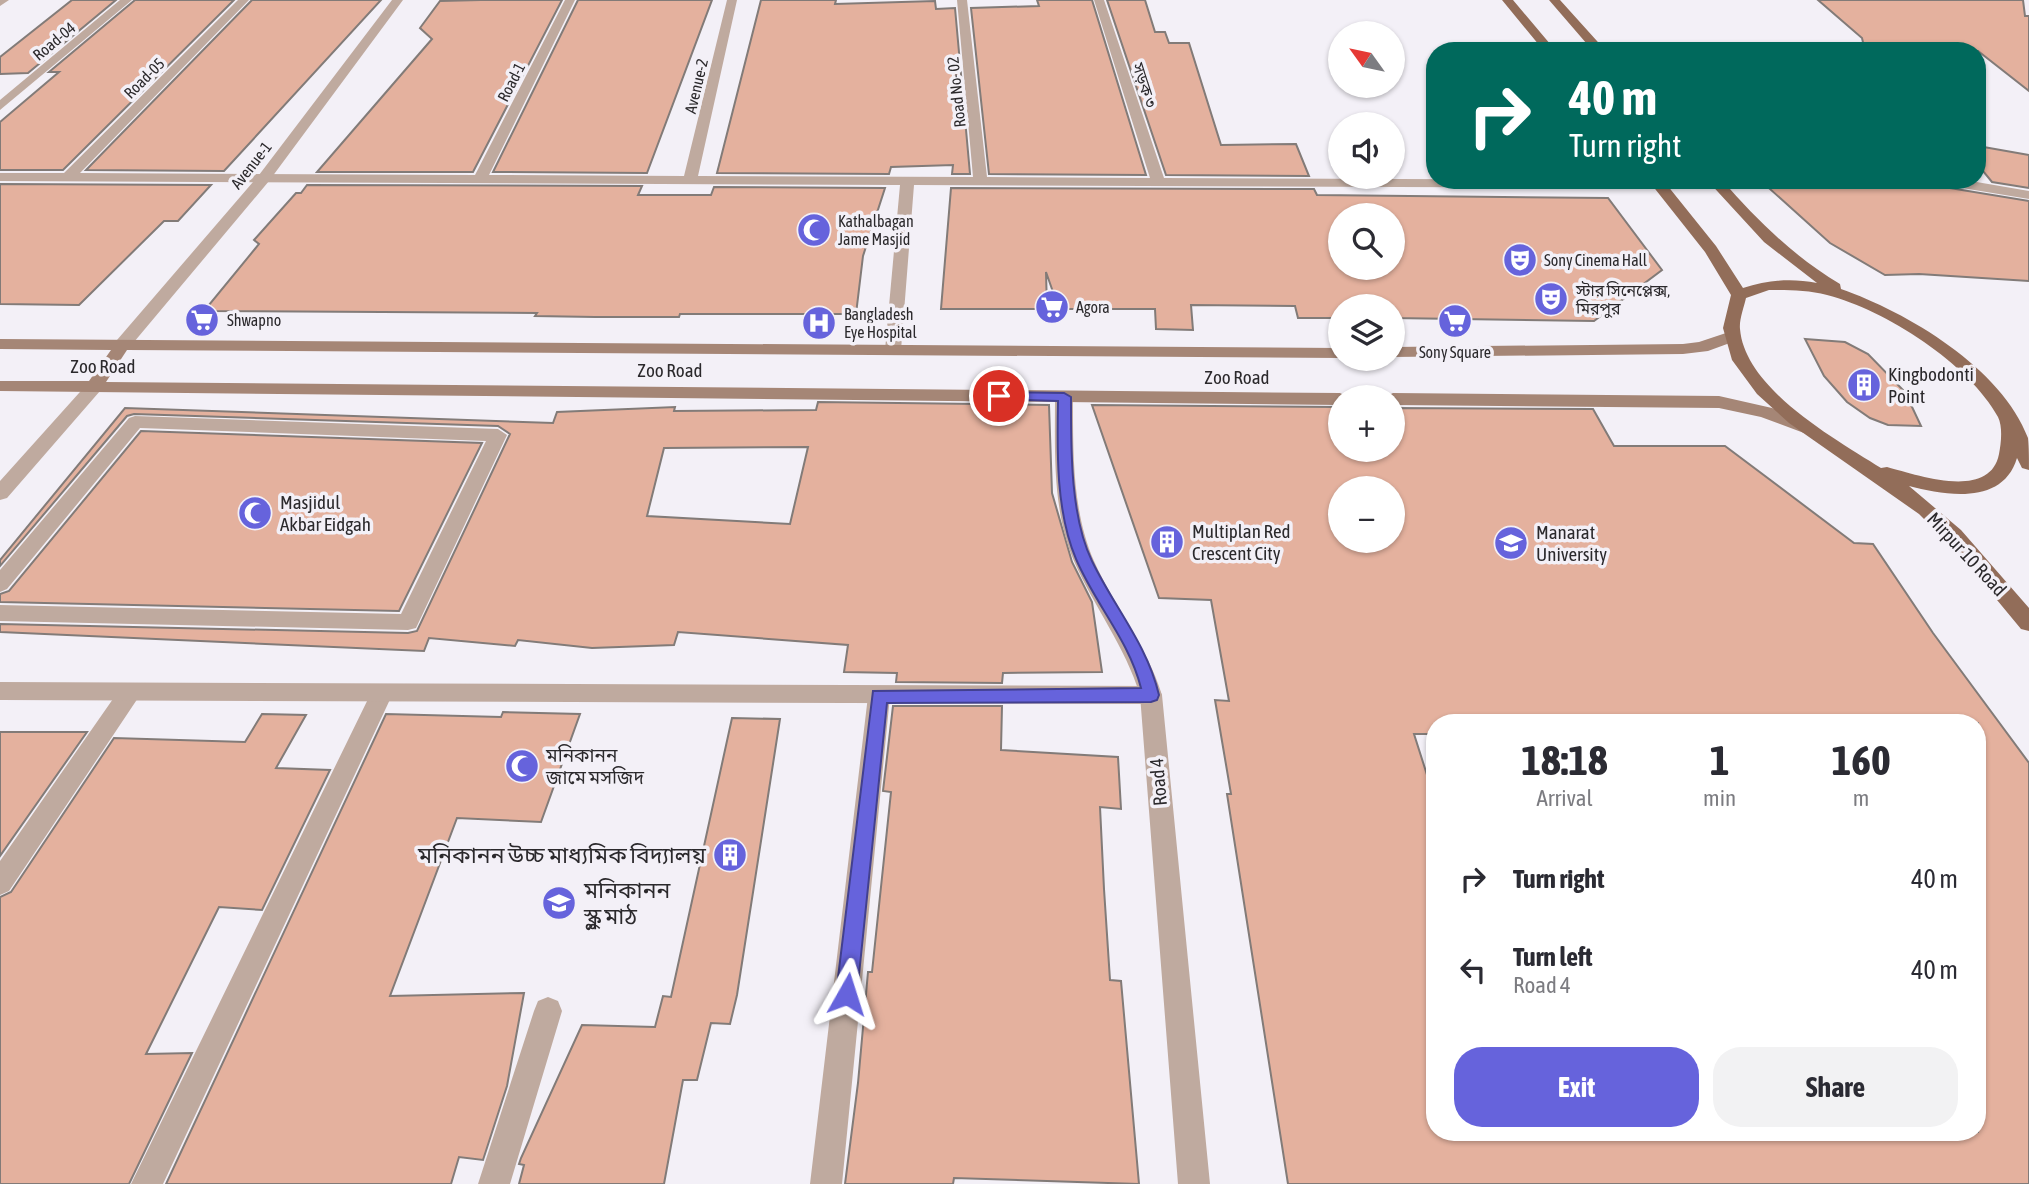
<!DOCTYPE html>
<meta charset="utf-8">
<style>
:root{--surface:#fff;--page:#f2f2f3;--text:#2b2b33;--muted:#7c7c81;--accent:#6663dc}
body{margin:0;font-family:"Asap Condensed","Noto Sans Bengali",sans-serif;background:var(--page);color:var(--text);height:100vh;display:flex;flex-direction:column;font-size:26px;white-space:nowrap}
*{box-sizing:border-box;margin:0}
p{font-size:23px;color:var(--muted)}
.icon{flex:none;width:38px;height:38px;fill:none;stroke:currentColor;stroke-width:2;stroke-linecap:round;stroke-linejoin:round}
.map{position:relative;flex:1;overflow:hidden}
.panel{position:absolute;left:1426px;top:714px;width:560px;height:427px;display:flex;flex-direction:column;background:var(--surface);border-radius:28px;box-shadow:0 2px 5px #0004}
.panel>*{flex:none}
.banner{position:absolute;left:1426px;top:42px;width:560px;height:147px;border-radius:28px;box-shadow:0 2px 5px #0004;background:#00695c;color:#fff;overflow:hidden}
.needle{width:46px;rotate:303deg}
.buttons{position:absolute;left:1328px;top:21px;display:grid;gap:14px}
.buttons a{display:grid;place-items:center;width:77px;height:77px;border-radius:50%;background:var(--surface);box-shadow:0 2px 5px #0004;font-size:35px}
.pin{position:absolute;display:grid;place-items:center;width:60px;height:60px;color:#fff;margin:-30px;border:4px solid #fff;border-radius:50%;box-shadow:0 2px 7px #0007}
.me{position:absolute;width:77px;margin:-38px;rotate:6deg;stroke-linejoin:round;filter:drop-shadow(0 0 5px #0008)}
.turn{display:flex;align-items:center;gap:24px;height:147px;padding:0 28px;font-size:32px}
.turn .icon{width:91px;height:91px;stroke-width:2.5}
.turn b{display:block;font-size:49px;line-height:60px}
.eta{display:flex;justify-content:space-evenly;align-items:center;height:119px;text-align:center}
.eta b{font-size:42px;font-weight:700;line-height:49px}
.action{display:flex;gap:14px;margin-top:auto;padding:14px 28px}
.action a{flex:1;height:80px;border-radius:28px;background:var(--accent);color:#fff;font-size:28px;font-weight:700;line-height:80px;text-align:center}
.action a+a{background:var(--page);color:var(--text)}
ul{padding:0;list-style:none}
li{display:flex;align-items:center;gap:21px;height:91px;padding:0 28px}
li div{flex:1}
li b{display:block;font-size:26px}
li em{font-style:normal}
.map>svg:first-child{display:block}
.building{fill:#e4b19e;stroke:#827b78;stroke-width:2;fill-rule:evenodd}
.lines{fill:none;stroke-linecap:round;stroke-linejoin:round}
.pedestrian{fill:#bfaa9f;fill-rule:evenodd}
.minor{fill:#bfaa9f;fill-rule:evenodd}
.tertiary{fill:#bfaa9f;fill-rule:evenodd}
.secondary{fill:#a58676;fill-rule:evenodd}
.primary{fill:#926d59;fill-rule:evenodd}
.route{fill:#6663dc;stroke:#42408f;stroke-width:2}
.labels{text-anchor:middle;dominant-baseline:central;stroke-width:7;stroke-linejoin:round;paint-order:stroke}
.far-street-label{font-size:16px;fill:#2b292c;stroke:#f3f0f7}
.far-poi-label{font-size:16px;fill:#2b292c;stroke:#f3f0f7;text-anchor:start}
.street-label{font-size:19px;fill:#2b292c;stroke:#f3f0f7}
.poi-label{font-size:19px;fill:#2b292c;stroke:#f3f0f7;text-anchor:start}
.near-poi-label{font-size:23px;fill:#2b292c;stroke:#f3f0f7;text-anchor:end}
</style>
<div class="map">
<svg width="2029" height="1184" viewBox="0 0 2029 1184">
<rect width="100%" height="100%" fill="#f3f0f7"/>
<path class="building" d="M 72,0 L 116,0 L 28,73 L 0,74 L 0,57 Z
M 135,0 L 234,0 L 63,170 L 0,170 L 0,122 L 59,72 L 49,72 Z
M 252,0 L 381,0 L 224,171 L 86,170 Z
M 481,0 L 562,0 L 473,172 L 317,172 L 432,39 L 420,28 L 440,1 Z
M 578,0 L 712,0 L 647,173 L 493,172 Z
M 761,0 L 836,0 L 835,4 L 935,1 L 936,9 L 955,8 L 970,174 L 952,174 L 953,165 L 891,167 L 889,174 L 717,173 Z
M 1037,0 L 1092,0 L 1146,175 L 989,174 L 971,8 L 1039,6 Z
M 1107,0 L 1145,0 L 1155,32 L 1165,32 L 1169,43 L 1189,43 L 1221,145 L 1296,144 L 1309,176 L 1166,175 Z
M 1818,0 L 2023,0 L 2025,16 L 2029,16 L 2029,91 L 1978,51 L 1865,51 L 1862,38 Z
M 1978,146 L 2029,155 L 2029,188 L 1992,182 L 1978,165 Z
M 1760,180 L 1901,180 L 2029,201 L 2029,281 L 1919,274 L 1885,275 L 1830,243 Z
M 0,184 L 211,185 L 178,221 L 164,221 L 79,305 L 0,304 Z
M 307,185 L 642,186 L 638,195 L 711,195 L 714,187 L 885,188 L 863,256 L 856,314 L 680,314 L 679,317 L 595,317 L 535,316 L 537,313 L 204,311 L 259,244 L 254,240 L 296,193 L 301,193 Z
M 951,188 L 1314,189 L 1317,195 L 1608,198 L 1662,270 L 1594,321 L 1393,318 L 1393,306 L 1340,306 L 1340,318 L 1298,318 L 1295,306 L 1191,305 L 1193,330 L 1156,329 L 1155,309 L 1059,309 L 1046,272 L 1047,309 L 941,309 ZM 1340,215 L 1393,215 L 1393,268 L 1340,268 Z
M 1805,339 L 1845,342 L 1868,354 L 1905,392 L 1921,426 L 1888,425 L 1870,418 L 1847,402 L 1824,376 Z
M 818,402 L 1049,405 L 1052,493 L 1072,562 L 1092,602 L 1102,672 L 1003,673 L 1002,683 L 896,682 L 897,673 L 844,672 L 848,645 L 678,632 L 674,645 L 592,648 L 518,640 L 515,646 L 429,638 L 424,651 L 0,632 L 0,624 L 408,633 L 417,631 L 510,434 L 498,426 L 134,414 L 127,416 L 0,566 L 0,560 L 125,408 L 553,423 L 557,412 L 675,407 L 674,411 L 816,410 ZM 808,447 L 790,524 L 647,516 L 664,448 Z
M 1092,405 L 1340,407 L 1340,450 L 1393,450 L 1393,408 L 1593,409 L 1614,446 L 1725,446 L 1854,543 L 1873,544 L 1933,633 L 2029,763 L 2029,1184 L 1288,1184 L 1227,794 L 1231,794 L 1215,700 L 1229,701 L 1211,600 L 1159,598 ZM 1340,488 L 1393,488 L 1393,541 L 1340,541 ZM 1435,723 L 1978,723 L 1978,1132 L 1435,1132 L 1435,800 L 1414,734 L 1435,734 Z
M 141,431 L 482,443 L 399,611 L 0,602 L 0,594 L 9,591 Z
M 893,706 L 1002,706 L 1001,750 L 1118,757 L 1121,809 L 1100,807 L 1104,889 L 1110,980 L 1121,981 L 1139,1184 L 954,1178 L 953,1184 L 845,1184 L 858,1083 L 868,972 L 872,972 L 891,792 L 883,791 Z
M 503,712 L 580,714 L 541,822 L 457,818 L 390,996 L 524,993 L 507,1086 L 483,1160 L 459,1157 L 451,1184 L 166,1184 L 386,714 L 501,717 Z
M 262,714 L 306,715 L 276,768 L 330,770 L 262,910 L 219,907 L 146,1054 L 192,1053 L 129,1184 L 0,1184 L 0,897 L 11,892 L 114,738 L 245,742 Z
M 732,718 L 780,719 L 737,995 L 730,1024 L 711,1023 L 697,1080 L 683,1080 L 664,1184 L 519,1184 L 524,1165 L 519,1164 L 521,1158 L 582,1025 L 655,1027 L 663,996 L 671,997 Z
M 0,732 L 87,732 L 0,856 Z"/>
<g class="lines">
<path class="pedestrian" d="M 135,416 L 498,429 L 507,435 L 416,628 L 408,630 L 0,621 L 0,605 L 401,614 L 486,441 L 140,428 L 7,589 L 0,592 L 0,570 L 129,418 Z"/>
<path class="minor" d="M 0,0 L 9,0 L 0,6 Z
M 120,0 L 132,0 L 0,110 L 0,100 Z
M 238,0 L 249,0 L 80,173 L 475,175 L 565,0 L 575,0 L 489,175 L 684,176 L 727,0 L 737,0 L 698,176 L 973,177 L 957,0 L 967,0 L 987,177 L 1150,178 L 1094,0 L 1104,0 L 1164,178 L 1660,180 L 1665,184 L 1658,188 L 914,185 L 901,350 L 893,355 L 885,350 L 900,185 L 0,181 L 0,173 L 64,173 Z
M 1064,391 L 1073,397 C 1073,451 1072,511 1094,561 C 1115,608 1147,646 1162,695 L 1210,1184 L 1178,1184 L 1140,695 C 1125,646 1094,607 1074,561 C 1052,510 1055,451 1055,397 Z
M 130,683 L 138,686 L 141,692 L 138,698 L 9,891 L 0,895 L 0,861 L 122,686 Z
M 382,684 L 390,687 L 393,693 L 163,1184 L 131,1184 L 371,693 L 374,687 Z
M 879,687 L 887,690 L 890,696 L 842,1184 L 810,1184 L 868,696 L 871,690 Z
M 548,997 L 558,1001 L 562,1011 L 510,1184 L 478,1184 L 534,1011 L 538,1001 Z"/>
<path class="tertiary" d="M 392,0 L 403,0 L 269,181 L 129,348 L 117,348 L 115,344 L 117,340 L 259,175 Z
M 1931,180 L 1965,180 L 2029,191 L 2029,199 L 1938,184 Z
M 94,382 L 100,383 L 103,387 L 100,391 L 7,498 L 0,500 L 0,481 L 88,383 Z
M 0,682 L 1151,686 L 1159,689 L 1162,695 L 1159,701 L 1151,704 L 0,700 Z"/>
<path class="secondary" d="M 1732,331 L 1738,332 L 1740,336 L 1738,340 L 1708,351 L 1683,354 L 1393,357 L 1393,347 L 1683,344 L 1699,342 Z
M 0,339 L 1340,348 L 1340,358 L 127,350 L 106,382 L 1340,393 L 1348,397 L 1340,397 L 1340,405 L 0,391 L 0,381 L 89,381 L 111,350 L 0,349 Z
M 1393,393 L 1719,396 L 1772,408 L 1810,423 L 1813,427 L 1804,433 L 1761,417 L 1719,408 L 1393,405 L 1393,397 L 1385,397 Z"/>
<path class="primary" d="M 1502,0 L 1513,0 L 1556,51 L 1544,51 Z
M 1549,0 L 1560,0 L 1606,51 L 1593,51 Z
M 1648,180 L 1663,180 L 1716,246 L 1743,288 C 1768,280 1791,278 1817,283 L 1764,242 L 1707,180 L 1722,180 C 1757,220 1793,256 1840,284 L 1841,289 C 1907,312 2002,368 2028,438 C 2029,447 2029,460 2029,470 L 2022,468 L 2017,458 C 2003,505 1947,496 1909,486 L 1961,530 L 2029,608 L 2029,631 L 2021,629 L 1959,554 L 1919,514 L 1789,423 L 1757,394 L 1732,360 L 1723,328 L 1731,295 L 1705,252 ZM 1769,290 C 1789,290 1808,290 1827,295 C 1886,310 1969,364 1998,417 C 2003,427 2001,444 1999,454 C 1990,501 1917,475 1887,467 L 1881,468 C 1835,439 1745,389 1740,329 C 1739,320 1744,307 1746,298 Z"/>
</g>
<path class="route" d="M 999,392 L 1064,393 L 1071,397 C 1071,447 1070,516 1092,561 C 1114,607 1147,644 1159,695 L 1157,700 L 1151,702 L 887,703 L 857,994 L 854,1002 L 847,1005 L 839,1002 L 836,994 L 873,691 L 1141,688 C 1129,640 1095,604 1076,559 C 1056,512 1057,452 1058,401 L 994,399 L 992,396 Z"/>
<defs>
<g id="mosque-disc" transform="scale(1.75)"><circle r="9.5" fill="#6663dc" stroke="#f3f0f7"/><path d="M3.5-4.9A6 6 0 1 0 3.5 4.9A5 5 0 1 1 3.5-4.9Z" fill="#fff"/></g>
<g id="theatre-disc" transform="scale(1.75)"><circle r="9.5" fill="#6663dc" stroke="#f3f0f7"/><path d="M-5-5.5Q0-4 5-5.5V0Q5 5 0 6Q-5 5-5 0ZM-3.3-2.5H-1v1.5H-3.3ZM1-2.5H3.3v1.5H1ZM-2.8 1Q0 5.5 2.8 1Z" fill="#fff"/></g>
<g id="supermarket-disc" transform="scale(1.75)"><circle r="9.5" fill="#6663dc" stroke="#f3f0f7"/><path d="M-6-5.5h2.5l.6 2H6L4.5 2H-2.5L-4.4-4H-6ZM-1.5 3.2a1.3 1.3 0 1 0 .1 0ZM3 3.2a1.3 1.3 0 1 0 .1 0Z" fill="#fff"/></g>
<g id="hospital-disc" transform="scale(1.75)"><circle r="9.5" fill="#6663dc" stroke="#f3f0f7"/><path d="M-5-5h3v3.5h4V-5h3V5h-3V1.5h-4V5h-3Z" fill="#fff"/></g>
<g id="building-disc" transform="scale(1.75)"><circle r="9.5" fill="#6663dc" stroke="#f3f0f7"/><path d="M-4-6H4V6H1V3H-1V6H-4ZM-2.5-4.3h1.7v1.8h-1.7ZM.8-4.3h1.7v1.8H.8ZM-2.5-1h1.7V.8h-1.7ZM.8-1h1.7V.8H.8Z" fill="#fff"/></g>
<g id="university-disc" transform="scale(1.75)"><circle r="9.5" fill="#6663dc" stroke="#f3f0f7"/><path d="M0-5L7-2L0 1L-7-2ZM-4 1L0 2.5L4 1V4Q0 6-4 4Z" fill="#fff"/></g>
<g id="school-disc" transform="scale(1.75)"><circle r="9.5" fill="#6663dc" stroke="#f3f0f7"/><path d="M0-5L7-2L0 1L-7-2ZM-4 1L0 2.5L4 1V4Q0 6-4 4Z" fill="#fff"/></g>
</defs>
<g fill-rule="evenodd">
<use href="#mosque-disc" x="814" y="230"/>
<use href="#theatre-disc" x="1520" y="260"/>
<use href="#theatre-disc" x="1551" y="299"/>
<use href="#supermarket-disc" x="1052" y="307"/>
<use href="#supermarket-disc" x="202" y="320"/>
<use href="#supermarket-disc" x="1455" y="321"/>
<use href="#hospital-disc" x="819" y="323"/>
<use href="#building-disc" x="1864" y="385"/>
<use href="#mosque-disc" x="255" y="513"/>
<use href="#building-disc" x="1167" y="542"/>
<use href="#university-disc" x="1511" y="543"/>
<use href="#mosque-disc" x="522" y="766"/>
<use href="#building-disc" x="730" y="855"/>
<use href="#school-disc" x="559" y="903"/>
</g>
<g class="labels">
<g class="far-street-label">
<text transform="translate(54 41) rotate(-40)">Road-04</text>
<text transform="translate(144 78) rotate(-45)">Road-05</text>
<text transform="translate(511 82) rotate(-63)">Road-1</text>
<text transform="translate(1145 85) rotate(72)">সড়ক ৩</text>
<text transform="translate(696 86) rotate(-77)">Avenue-2</text>
<text transform="translate(956 92) rotate(-96)">Road No- 02</text>
<text transform="translate(251 165) rotate(-52)">Avenue-1</text>
</g>
<g class="far-poi-label">
<text x="838" y="221">Kathalbagan<tspan x="838" dy="18">Jame Masjid</tspan></text>
<text x="1544" y="260">Sony Cinema Hall</text>
<text x="1576" y="290">স্টার সিনেপ্লেক্স,<tspan x="1576" dy="18">মিরপুর</tspan></text>
<text x="1076" y="307">Agora</text>
<text x="844" y="314">Bangladesh<tspan x="844" dy="18">Eye Hospital</tspan></text>
<text x="227" y="320">Shwapno</text>
<text x="1455" y="352" text-anchor="middle">Sony Square</text>
</g>
<g class="street-label">
<text x="103" y="366">Zoo Road</text>
<text x="670" y="370">Zoo Road</text>
<text x="1237" y="377">Zoo Road</text>
<text transform="translate(1967 554) rotate(47)">Mirpur 10 Road</text>
<text transform="translate(1158 782) rotate(-95)">Road 4</text>
</g>
<g class="poi-label">
<text x="1888" y="374">Kingbodonti<tspan x="1888" dy="22">Point</tspan></text>
<text x="280" y="502">Masjidul<tspan x="280" dy="22">Akbar Eidgah</tspan></text>
<text x="1192" y="531">Multiplan Red<tspan x="1192" dy="22">Crescent City</tspan></text>
<text x="1536" y="532">Manarat<tspan x="1536" dy="22">University</tspan></text>
<text x="546" y="755">মনিকানন<tspan x="546" dy="22">জামে মসজিদ</tspan></text>
</g>
<g class="near-poi-label">
<text x="706" y="855">মনিকানন উচ্চ মাধ্যমিক বিদ্যালয়</text>
<text x="584" y="890" text-anchor="start">মনিকানন<tspan x="584" dy="26">স্কুল মাঠ</tspan></text>
</g>
</g>
</svg>
<div class="buttons">
<a><svg class="needle" viewBox="-14 -14 28 28"><path d="M0-13l5 13h-10z" fill="#e53935"/><path d="M0 13l5-13h-10z" fill="#7c7c81"/></svg></a>
<a><svg class="icon" aria-label="sound" viewBox="0 0 24 24"><path d="M4 9h4l5-4v14l-5-4H4zM17 9q2 3 0 6"/></svg></a>
<a><svg class="icon" aria-label="search" viewBox="0 0 24 24"><circle cx="10" cy="10" r="6"/><path d="M15 15l6 6"/></svg></a>
<a><svg class="icon" aria-label="layers" viewBox="0 0 24 24"><path d="M12 4l9 5-9 5-9-5zM3 14l9 5 9-5"/></svg></a>
<a>+</a>
<a>−</a>
</div>
<div class="pin" style="left:999px;top:396px;background:#d93025"><svg class="icon" aria-label="arrive" viewBox="0 0 24 24"><path d="M6 21V4h12l-3 4 3 4H6"/></svg></div>
<svg class="me" style="left:847px;top:994px" viewBox="-20 -20 40 40"><path d="M0-17L14 15 0 8-14 15z" fill="#6663dc" stroke="#fff" stroke-width="4"/></svg>
<div class="banner">
<div class="turn"><svg class="icon" aria-label="right" viewBox="0 0 24 24"><path d="M7 20v-9h11M14 6l5 5-5 5"/></svg><div><b>40 m</b>Turn right</div></div>
</div>
<section class="panel">
<div class="eta">
<div><b>18:18</b><p>Arrival</p></div>
<div><b>1</b><p>min</p></div>
<div><b>160</b><p>m</p></div>
</div>
<ul>
<li><svg class="icon" aria-label="right" viewBox="0 0 24 24"><path d="M7 20v-9h11M14 6l5 5-5 5"/></svg><div><b>Turn right</b></div><em>40 m</em></li>
<li><svg class="icon" aria-label="left" viewBox="0 0 24 24"><path d="M17 20v-9H6M10 6l-5 5 5 5"/></svg><div><b>Turn left</b><p>Road 4</p></div><em>40 m</em></li>
</ul>
<div class="action"><a>Exit</a><a>Share</a></div>
</section>
</div>
